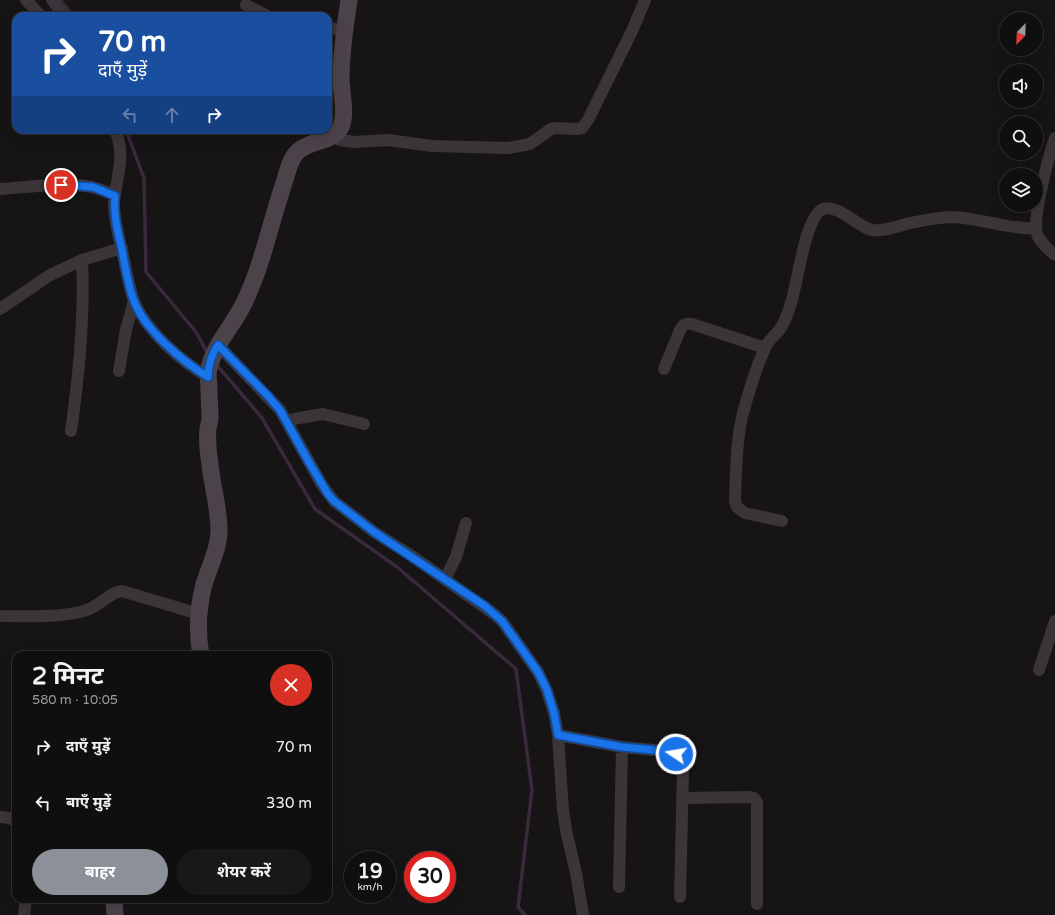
<!DOCTYPE html>
<html lang="hi">
<meta charset="utf-8">
<style>
:root{--surface:#100f10;--page:#191819;--text:#f1f3f6;--muted:#9c9c9f;--line:#302f30;--accent:#8c9099}
body{margin:0;font-family:"Varela Round","Noto Sans Devanagari",sans-serif;background:var(--page);color:var(--text);height:100vh;display:flex;flex-direction:column;font-size:15px;white-space:nowrap}
*{box-sizing:border-box;margin:0}
p{font-size:13px;color:var(--muted)}
.icon{flex:none;width:22px;height:22px;fill:none;stroke:currentColor;stroke-width:2;stroke-linecap:round;stroke-linejoin:round}
.map{position:relative;flex:1;overflow:hidden}
.panel{position:absolute;left:12px;top:651px;width:320px;height:252px;display:flex;flex-direction:column;background:var(--surface);border-radius:12px;box-shadow:0 4px 16px #0002,0 0 0 1px var(--line)}
.panel>*{flex:none}
.banner{position:absolute;left:12px;top:12px;width:320px;height:122px;border-radius:12px;box-shadow:0 4px 16px #0002,0 0 0 1px var(--line);background:#1a4fa0;color:#fff;overflow:hidden}
.needle{width:26px;rotate:203deg}
.controls{position:absolute;left:999px;top:12px;display:grid;gap:8px}
.controls a{display:grid;place-items:center;width:44px;height:44px;border-radius:50%;background:var(--surface);box-shadow:0 4px 16px #0002,0 0 0 1px var(--line);font-size:20px}
.speed{position:absolute;left:344px;top:851px;display:flex;gap:8px;font-size:20px;font-weight:700;text-align:center}
.speed>*{display:grid;place-content:center;width:52px;height:52px;border-radius:50%;background:var(--surface);box-shadow:0 4px 16px #0002,0 0 0 1px var(--line);line-height:1}
.speed small{font-size:10px;font-weight:400}
.speed .limit{border:6px solid #d22;background:#fff;color:#111}
.pin{position:absolute;display:grid;place-items:center;width:34px;height:34px;color:#fff;margin:-17px;border:2px solid #fff;border-radius:50%;box-shadow:0 1px 4px #0007}
.me{position:absolute;width:44px;margin:-22px;rotate:282deg;stroke-linejoin:round;filter:drop-shadow(0 0 3px #0008)}
.turn{display:flex;align-items:center;gap:14px;height:84px;padding:0 20px;font-size:18px}
.turn .icon{width:52px;height:52px;stroke-width:2.5}
.turn b{display:block;font-size:28px;line-height:34px}
.lanes{display:flex;align-items:center;height:38px;padding:0 20px;background:#0003;justify-content:center;gap:20px;direction:ltr}
.lanes .off{opacity:.35}
.round{display:grid;place-items:center;flex:none;width:42px;height:42px;border-radius:21px;background:var(--page)}
.summary{display:flex;align-items:center;justify-content:space-between;height:68px;padding:0 20px}
h1{font-size:24px;font-weight:700;line-height:30px}
.cta{display:flex;gap:8px;margin-top:auto;padding:8px 20px}
.cta a{flex:1;height:46px;border-radius:24px;background:var(--accent);color:#fff;font-size:16px;font-weight:700;line-height:46px;text-align:center}
.cta a+a{background:var(--page);color:var(--text)}
ul{padding:0;list-style:none}
li{display:flex;align-items:center;gap:12px;height:56px;padding:0 20px}
li div{flex:1}
li b{display:block;font-size:15px}
li em{font-style:normal}
.map>svg:first-child{display:block}
.lines{fill:none;stroke-linecap:round;stroke-linejoin:round}
.stream{stroke:#39293b;stroke-width:3.5}
.street{stroke:#3b3539;stroke-width:12}
.secondary{stroke:#4c434a;stroke-width:17}
.route-casing{stroke:#114b97;stroke-width:10}
.route{stroke:#1a73e8;stroke-width:7}
</style>
<div class="map">
<svg width="1055" height="915" viewBox="0 0 1055 915">
<rect width="100%" height="100%" fill="#161415"/>
<g class="lines">
<path class="stream" d="M 60,0 L 68,9 L 72,16
M 126,130 L 144,178 L 146,272 L 196,332 L 208,354
M 216,364 L 262,418 L 315,509 L 397,567 L 516,669 L 532,790 L 518,907 L 525,915"/>
<path class="street" d="M 26,0 L 41,16
M 52,0 L 64,16
M 246,5 L 268,16
M 328,28 L 345,30
M 328,75 L 341,76
M 115,130 C 127,157 115,179 114,205 C 114,220 119,236 122,251 C 126,267 128,285 134,301 C 146,331 181,361 208,377
M 333,136 L 340,140 L 355,142 L 388,140 L 432,146 L 508,148 L 530,144 L 551,129 L 556,128 L 577,129 L 582,128 L 588,120 L 633,29 L 645,0
M 1055,138 C 1049,155 1032,219 1037,234 C 1040,243 1049,250 1055,255
M 0,189 C 30,187 62,182 92,187 C 100,189 108,192 115,196
M 0,309 L 50,275 L 82,260 L 122,248
M 218,345 L 280,410 L 322,485 L 334,501 L 374,532 L 412,556 L 494,614 L 502,621 L 538,672 L 547,691 L 554,713 L 558,735 L 563,810 L 566,830 L 576,873 L 583,915
M 664,369 L 680,330 C 683,324 686,323 692,324 L 765,348
M 119,371 L 126,330 L 134,301
M 287,421 L 299,418 L 323,414 L 364,424
M 71,431 C 79,375 85,317 82,260
M 782,521 L 745,513 L 737,507 L 735,501 C 736,473 736,444 742,417 C 748,394 755,370 765,348 C 768,340 775,336 780,329 C 788,317 792,301 795,287 C 799,271 807,215 823,209 C 839,204 857,227 872,230 C 884,232 898,226 910,223 C 923,220 936,218 949,217 C 965,217 981,221 997,224 C 1010,227 1023,228 1036,229
M 445,579 L 456,557 L 466,523
M 3,616 C 30,616 58,618 84,611 C 99,607 109,592 122,591 L 199,614
M 1039,670 L 1055,621
M 558,735 L 622,747 L 665,751 C 680,754 682,757 683,771 L 680,897
M 682,798 L 750,797 L 754,798 L 757,802 L 757,904
M 0,817 L 9,818 L 16,821
M 619,887 L 622,747
M 24,915 L 26,899"/>
<path class="secondary" d="M 201,655 C 197,634 198,610 203,588 C 208,569 219,550 219,530 C 219,508 212,486 210,464 C 208,452 207,439 208,428 C 209,425 210,421 210,418 C 210,408 209,399 209,389 C 209,382 207,375 209,368 C 215,343 233,326 244,303 C 262,266 270,225 283,186 C 286,177 289,163 294,156 C 305,139 333,144 341,127 C 347,113 341,93 341,78 C 341,52 345,26 349,0
M 114,899 L 115,915"/>
</g>
<g class="lines">
<g class="route-casing">
<path id="route" d="M 61,185 L 93,187 L 115,196 C 113,214 118,232 122,250 C 125,267 128,285 134,301 C 145,330 182,361 208,377 C 208,366 212,353 218,345 L 268,396 L 280,410 L 310,464 L 328,494 L 334,501 L 374,532 L 485,606 L 502,621 L 538,672 L 547,690 L 554,713 L 558,735 L 622,747 L 665,751 L 676,754"/>
</g>
<use href="#route" class="route"/>
</g>
</svg>
<div class="controls">
<a><svg class="needle" viewBox="-14 -14 28 28"><path d="M0-13l5 13h-10z" fill="#e53935"/><path d="M0 13l5-13h-10z" fill="#9c9c9f"/></svg></a>
<a><svg class="icon" aria-label="sound" viewBox="0 0 24 24"><path d="M4 9h4l5-4v14l-5-4H4zM17 9q2 3 0 6"/></svg></a>
<a><svg class="icon" aria-label="search" viewBox="0 0 24 24"><circle cx="10" cy="10" r="6"/><path d="M15 15l6 6"/></svg></a>
<a><svg class="icon" aria-label="layers" viewBox="0 0 24 24"><path d="M12 4l9 5-9 5-9-5zM3 14l9 5 9-5"/></svg></a>
</div>
<div class="speed"><div>19<small>km/h</small></div><div class="limit">30</div></div>
<div class="pin" style="left:61px;top:185px;background:#d93025"><svg class="icon" aria-label="arrive" viewBox="0 0 24 24"><path d="M6 21V4h12l-3 4 3 4H6"/></svg></div>
<svg class="me" style="left:676px;top:754px" viewBox="-20 -20 40 40"><circle r="17" fill="#1a73e8" stroke="#fff" stroke-width="3"/><path d="M0-11L8 9 0 5-8 9z" fill="#fff"/></svg>
<div class="banner">
<div class="turn"><svg class="icon" aria-label="right" viewBox="0 0 24 24"><path d="M7 20v-9h11M14 6l5 5-5 5"/></svg><div><b>70 m</b>दाएँ मुड़ें</div></div>
<div class="lanes"><svg class="icon off" aria-label="left" viewBox="0 0 24 24"><path d="M17 20v-9H6M10 6l-5 5 5 5"/></svg><svg class="icon off" aria-label="ahead" viewBox="0 0 24 24"><path d="M12 20V5M6 11l6-6 6 6"/></svg><svg class="icon" aria-label="right" viewBox="0 0 24 24"><path d="M7 20v-9h11M14 6l5 5-5 5"/></svg></div>
</div>
<section class="panel">
<div class="summary"><div><h1>2 मिनट</h1><p>580 m · 10:05</p></div><a class="round" style="background:#d93025;color:#fff"><svg class="icon" aria-label="close" viewBox="0 0 24 24"><path d="M6 6l12 12M18 6L6 18"/></svg></a></div>
<ul>
<li><svg class="icon" aria-label="right" viewBox="0 0 24 24"><path d="M7 20v-9h11M14 6l5 5-5 5"/></svg><div><b>दाएँ मुड़ें</b></div><em>70 m</em></li>
<li><svg class="icon" aria-label="left" viewBox="0 0 24 24"><path d="M17 20v-9H6M10 6l-5 5 5 5"/></svg><div><b>बाएँ मुड़ें</b></div><em>330 m</em></li>
</ul>
<div class="cta"><a>बाहर</a><a>शेयर करें</a></div>
</section>
</div>
